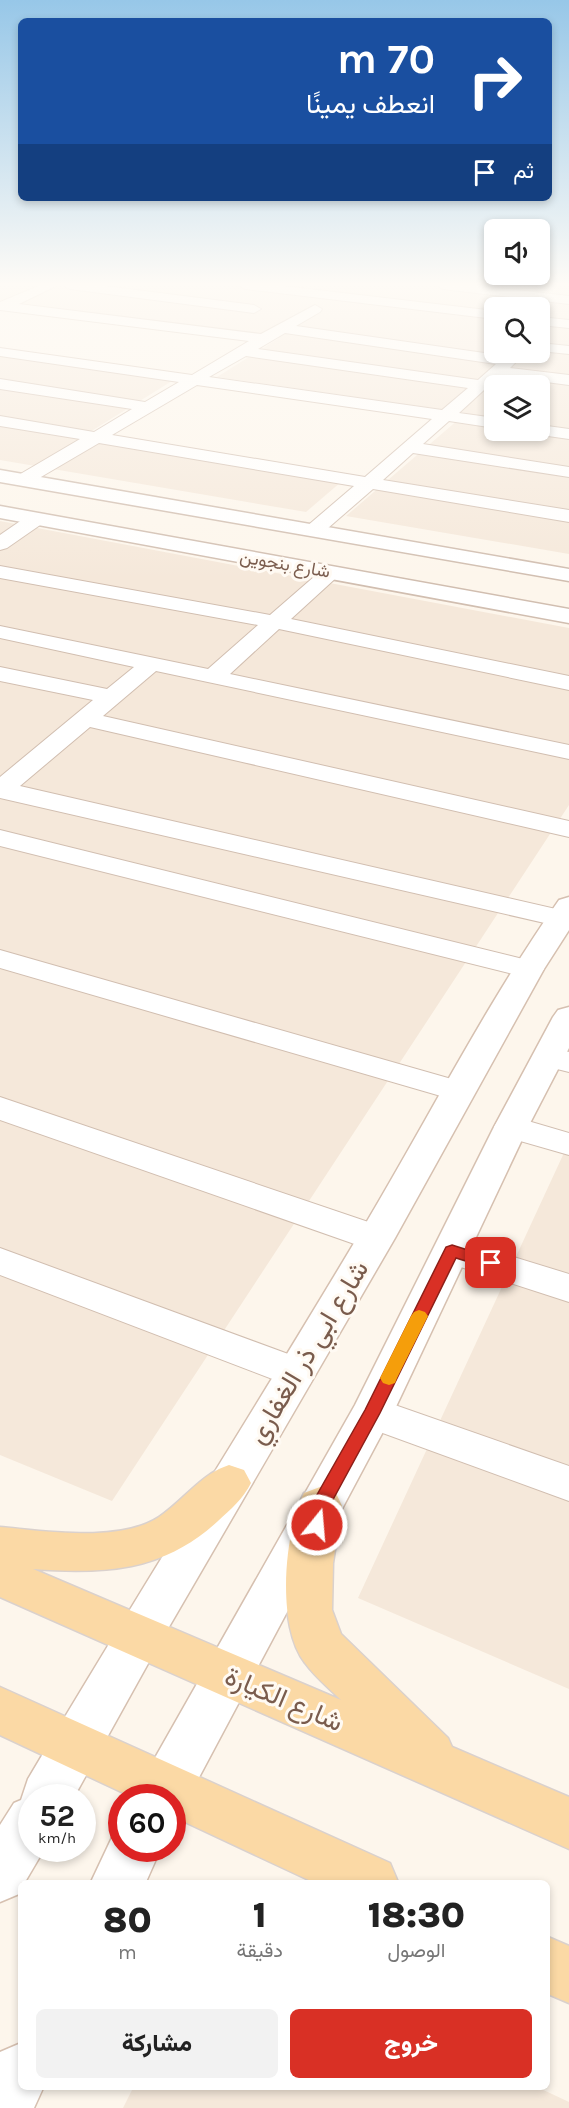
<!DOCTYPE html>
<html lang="ar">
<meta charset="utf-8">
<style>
:root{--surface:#fff;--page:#f2f2f2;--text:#222;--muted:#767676;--accent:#d93025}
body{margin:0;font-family:Karla,Vazirmatn,sans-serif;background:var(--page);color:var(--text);direction:rtl;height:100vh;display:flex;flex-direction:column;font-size:22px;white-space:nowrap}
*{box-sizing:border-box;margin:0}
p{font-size:20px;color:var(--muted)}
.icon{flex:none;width:33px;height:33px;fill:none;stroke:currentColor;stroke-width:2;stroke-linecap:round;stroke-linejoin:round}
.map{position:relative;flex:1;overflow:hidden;direction:ltr}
.drawer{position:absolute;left:18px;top:1880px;width:532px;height:210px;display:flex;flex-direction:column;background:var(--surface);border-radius:9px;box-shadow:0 3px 9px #0003;direction:rtl}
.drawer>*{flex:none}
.top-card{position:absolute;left:18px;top:18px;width:534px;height:183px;border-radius:9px;box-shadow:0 3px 9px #0003;direction:rtl;background:#1a4fa0;color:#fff;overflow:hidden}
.fabs{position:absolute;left:484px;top:219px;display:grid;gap:12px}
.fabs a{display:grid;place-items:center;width:66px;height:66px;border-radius:9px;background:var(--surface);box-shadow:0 3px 9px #0003;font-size:30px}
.speed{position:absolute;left:18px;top:1784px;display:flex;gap:12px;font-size:30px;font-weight:700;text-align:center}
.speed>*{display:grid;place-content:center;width:78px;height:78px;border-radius:50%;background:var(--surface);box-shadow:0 3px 9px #0003;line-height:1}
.speed small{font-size:15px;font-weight:400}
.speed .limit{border:9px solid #d22;background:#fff;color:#111}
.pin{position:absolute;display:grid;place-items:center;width:51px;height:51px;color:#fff;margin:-26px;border-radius:12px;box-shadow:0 3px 9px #0006}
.me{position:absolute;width:66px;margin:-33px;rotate:17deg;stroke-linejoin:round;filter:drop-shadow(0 0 4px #0008)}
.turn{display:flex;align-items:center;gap:21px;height:126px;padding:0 18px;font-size:27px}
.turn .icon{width:78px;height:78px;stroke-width:2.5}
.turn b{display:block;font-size:42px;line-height:51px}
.then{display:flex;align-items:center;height:57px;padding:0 18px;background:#0003;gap:12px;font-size:22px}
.eta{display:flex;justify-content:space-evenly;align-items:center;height:102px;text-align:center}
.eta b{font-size:36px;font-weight:800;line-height:42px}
.primary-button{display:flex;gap:12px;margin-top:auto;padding:12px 18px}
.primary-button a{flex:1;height:69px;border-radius:9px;background:var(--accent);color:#fff;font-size:24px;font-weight:800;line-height:69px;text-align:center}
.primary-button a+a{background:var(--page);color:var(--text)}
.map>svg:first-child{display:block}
.residential{fill:#f5e8da;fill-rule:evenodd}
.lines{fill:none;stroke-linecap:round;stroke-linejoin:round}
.minor-casing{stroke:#d1beb0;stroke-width:2}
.tertiary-casing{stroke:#d1beb0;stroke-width:3}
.secondary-casing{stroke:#d6c0b0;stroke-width:3}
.primary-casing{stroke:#dad1cd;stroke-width:3}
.minor{fill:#fff;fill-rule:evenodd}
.tertiary{fill:#fff;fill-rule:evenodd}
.secondary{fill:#fff;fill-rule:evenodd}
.primary{fill:#fbd9a5;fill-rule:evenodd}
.route{fill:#d93025;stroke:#8d1f18;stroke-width:1.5}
.slow{fill:#f59e0b}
.labels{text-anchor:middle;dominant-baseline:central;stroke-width:6;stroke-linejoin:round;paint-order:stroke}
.far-street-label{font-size:18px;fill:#7a5c4d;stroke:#fffaf3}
.near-street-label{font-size:27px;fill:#7a5c4d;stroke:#fffaf3}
</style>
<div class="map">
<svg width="569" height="2108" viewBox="0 0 569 2108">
<rect width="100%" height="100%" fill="#fdf6ec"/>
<path class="residential" d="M 0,285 L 569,285 L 569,554 L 346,516 L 466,413 L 217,377 L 279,338 L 0,300 ZM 495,308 L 540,308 L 540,352 L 495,352 ZM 495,386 L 540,386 L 540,430 L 495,430 Z
M 0,356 L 172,381 L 77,440 L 341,482 L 306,512 L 0,460 Z
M 0,521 L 569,628 L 569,805 L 112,1501 L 0,1455 Z
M 569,1142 L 569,1689 L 358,1598 Z
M 134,2086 L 537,2087 L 569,2102 L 569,2108 L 123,2108 Z"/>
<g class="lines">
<g class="minor-casing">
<path id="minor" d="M 41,285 L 58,285 L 19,304 L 261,334 L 315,305 L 322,309 L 320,312 L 296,326 L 505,356 L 509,352 L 526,352 L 510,368 L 569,375 L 569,385 L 501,376 L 494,382 L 502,386 L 495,386 L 495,392 L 484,390 L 459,413 L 495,418 L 495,428 L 449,421 L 423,444 L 569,467 L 569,477 L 413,453 L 383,480 L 569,510 L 569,522 L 373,489 L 320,535 L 306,535 L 303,531 L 306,527 L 354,486 L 99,443 L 29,484 L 17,484 L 14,480 L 17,476 L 80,439 L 0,426 L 0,416 L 94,432 L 132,409 L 0,389 L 0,379 L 145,402 L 179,382 L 0,356 L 0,348 L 192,375 L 249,341 L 0,310 L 0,302 ZM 285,333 L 496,364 L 478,380 L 258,349 ZM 246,356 L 468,388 L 442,410 L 209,377 ZM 197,385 L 432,419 L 365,477 L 112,435 Z
M 63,285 L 97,285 L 254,305 L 261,309 L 254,313 L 70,289 Z
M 238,285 L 275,285 L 495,311 L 495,319 L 245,289 Z
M 436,285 L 473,285 L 569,296 L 569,304 L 443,289 Z
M 540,317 L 569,320 L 569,328 L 540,325 Z
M 540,343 L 569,346 L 569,354 L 540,351 Z
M 540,425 L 569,429 L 569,439 L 534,434 L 532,430 L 540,430 Z
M 36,513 L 43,515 L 45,519 L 43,523 L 7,548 L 0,550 L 0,535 L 29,515 Z
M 0,566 L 270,615 L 323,569 L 337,569 L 340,573 L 337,577 L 291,619 L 569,676 L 569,690 L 279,629 L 230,674 L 569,745 L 569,759 L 156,671 L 103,716 L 569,821 L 569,837 L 90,727 L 20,786 L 569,912 L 569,926 L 562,927 L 0,798 L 0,777 L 93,700 L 0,681 L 0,667 L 107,689 L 134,667 L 0,638 L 0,626 L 208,669 L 258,625 L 0,578 Z
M 0,830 L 539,963 L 544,969 L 539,975 L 529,978 L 0,846 Z
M 0,950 L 469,1084 L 474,1091 L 469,1098 L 458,1101 L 0,968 Z
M 548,1047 L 569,1052 L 569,1072 L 537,1064 L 532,1057 L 537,1050 Z
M 0,1097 L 389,1229 L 394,1238 L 389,1247 L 376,1251 L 363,1247 L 0,1120 Z
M 511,1116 L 569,1133 L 569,1155 L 499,1135 L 494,1127 L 499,1119 Z
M 452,1238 L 569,1274 L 569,1302 L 439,1260 L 434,1251 L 439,1242 Z
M 0,1248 L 310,1362 L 316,1373 L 310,1384 L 296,1388 L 0,1275 Z
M 372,1397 L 569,1466 L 569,1501 L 358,1424 L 352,1413 L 358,1402 Z"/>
</g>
<g class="tertiary-casing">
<path id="tertiary" d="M 0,470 L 569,569 L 569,581 L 0,482 Z
M 0,506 L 569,609 L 569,623 L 0,518 Z"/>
</g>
<g class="secondary-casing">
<path id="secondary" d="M 569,897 L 569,930 L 544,969 L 395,1238 L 155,1651 L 74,1797 L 32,1797 L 32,1848 L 45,1848 L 25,1882 L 21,1882 L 19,1894 L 0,1902 L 0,1825 L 14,1803 L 21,1800 L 28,1779 C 137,1594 253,1413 363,1228 C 428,1119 486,1004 559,900 Z
M 569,1007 L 569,1048 L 528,1127 L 393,1413 L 179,1815 L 172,1818 L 172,1797 L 135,1797 L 143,1779 L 355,1405 L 494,1127 L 553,1017 L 558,1010 Z
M 122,1827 L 122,1848 L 161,1848 L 146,1882 L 91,1882 L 116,1829 Z
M 21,2043 L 21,2086 L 44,2086 L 34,2108 L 0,2108 L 0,2052 Z"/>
</g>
<g class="primary-casing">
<path id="primary" d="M 229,1465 L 244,1470 L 251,1483 C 243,1499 231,1509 218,1521 C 163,1572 104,1574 33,1569 L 341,1700 C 329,1688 315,1677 305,1663 C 276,1626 284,1533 304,1493 L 320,1487 L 336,1493 L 342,1506 L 333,1563 L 332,1610 L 341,1634 L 448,1738 L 452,1747 L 569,1797 L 569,1849 L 0,1597 L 0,1527 C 46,1531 119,1543 159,1517 C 184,1500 201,1474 229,1465 Z
M 0,1687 L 390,1863 L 398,1882 L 313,1882 L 172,1816 L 172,1797 L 132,1797 L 0,1735 Z
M 548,1937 L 569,1946 L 569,2003 L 548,1994 Z"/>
</g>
<use href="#minor" class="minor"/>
<use href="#tertiary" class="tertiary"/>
<use href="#secondary" class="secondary"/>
<use href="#primary" class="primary"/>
</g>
<linearGradient id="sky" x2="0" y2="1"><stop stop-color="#97c7e8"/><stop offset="0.49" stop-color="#fefbf6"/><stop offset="1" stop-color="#fefbf6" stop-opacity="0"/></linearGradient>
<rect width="569" height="580" fill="url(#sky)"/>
<path class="route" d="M 452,1245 L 496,1259 L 499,1263 L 496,1267 L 491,1269 L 456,1258 L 380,1413 L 329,1507 L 323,1530 L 317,1533 L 310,1530 L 307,1525 L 314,1500 L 365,1410 L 444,1251 L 446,1247 Z"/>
<path class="slow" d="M 419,1310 L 425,1312 L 428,1316 L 397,1378 L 395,1383 L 389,1385 L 383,1383 L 380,1378 L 411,1316 L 414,1312 Z"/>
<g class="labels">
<g class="far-street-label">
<text transform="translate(285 564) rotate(10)">شارع بنجوين</text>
</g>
<g class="near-street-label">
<text transform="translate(308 1352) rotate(-59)">شارع ابي ذر الغفاري</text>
<text transform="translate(284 1699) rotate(23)">شارع الكيارة</text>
</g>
</g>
</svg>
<div class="fabs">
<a><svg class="icon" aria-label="sound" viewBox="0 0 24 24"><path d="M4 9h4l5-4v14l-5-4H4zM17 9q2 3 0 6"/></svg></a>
<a><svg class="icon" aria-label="search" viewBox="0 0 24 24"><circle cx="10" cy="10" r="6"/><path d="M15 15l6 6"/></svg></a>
<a><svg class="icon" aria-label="layers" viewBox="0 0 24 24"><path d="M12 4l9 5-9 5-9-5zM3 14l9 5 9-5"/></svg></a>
</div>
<div class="speed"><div>52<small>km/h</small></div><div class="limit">60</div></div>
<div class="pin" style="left:491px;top:1263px;background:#d93025"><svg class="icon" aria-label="arrive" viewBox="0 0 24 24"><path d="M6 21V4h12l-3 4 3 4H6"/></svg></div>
<svg class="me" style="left:317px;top:1525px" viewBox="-20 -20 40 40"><circle r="17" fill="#d93025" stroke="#fff" stroke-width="3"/><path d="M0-11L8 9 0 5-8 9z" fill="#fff"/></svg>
<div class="top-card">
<div class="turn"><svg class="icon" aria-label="right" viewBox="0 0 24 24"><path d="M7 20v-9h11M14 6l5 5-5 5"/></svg><div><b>70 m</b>انعطف يمينًا</div></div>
<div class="then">ثم<svg class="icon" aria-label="arrive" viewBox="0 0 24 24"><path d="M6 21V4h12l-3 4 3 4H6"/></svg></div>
</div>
<section class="drawer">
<div class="eta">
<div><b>18:30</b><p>الوصول</p></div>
<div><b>1</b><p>دقيقة</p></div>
<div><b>80</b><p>m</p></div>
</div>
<div class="primary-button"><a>خروج</a><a>مشاركة</a></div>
</section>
</div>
